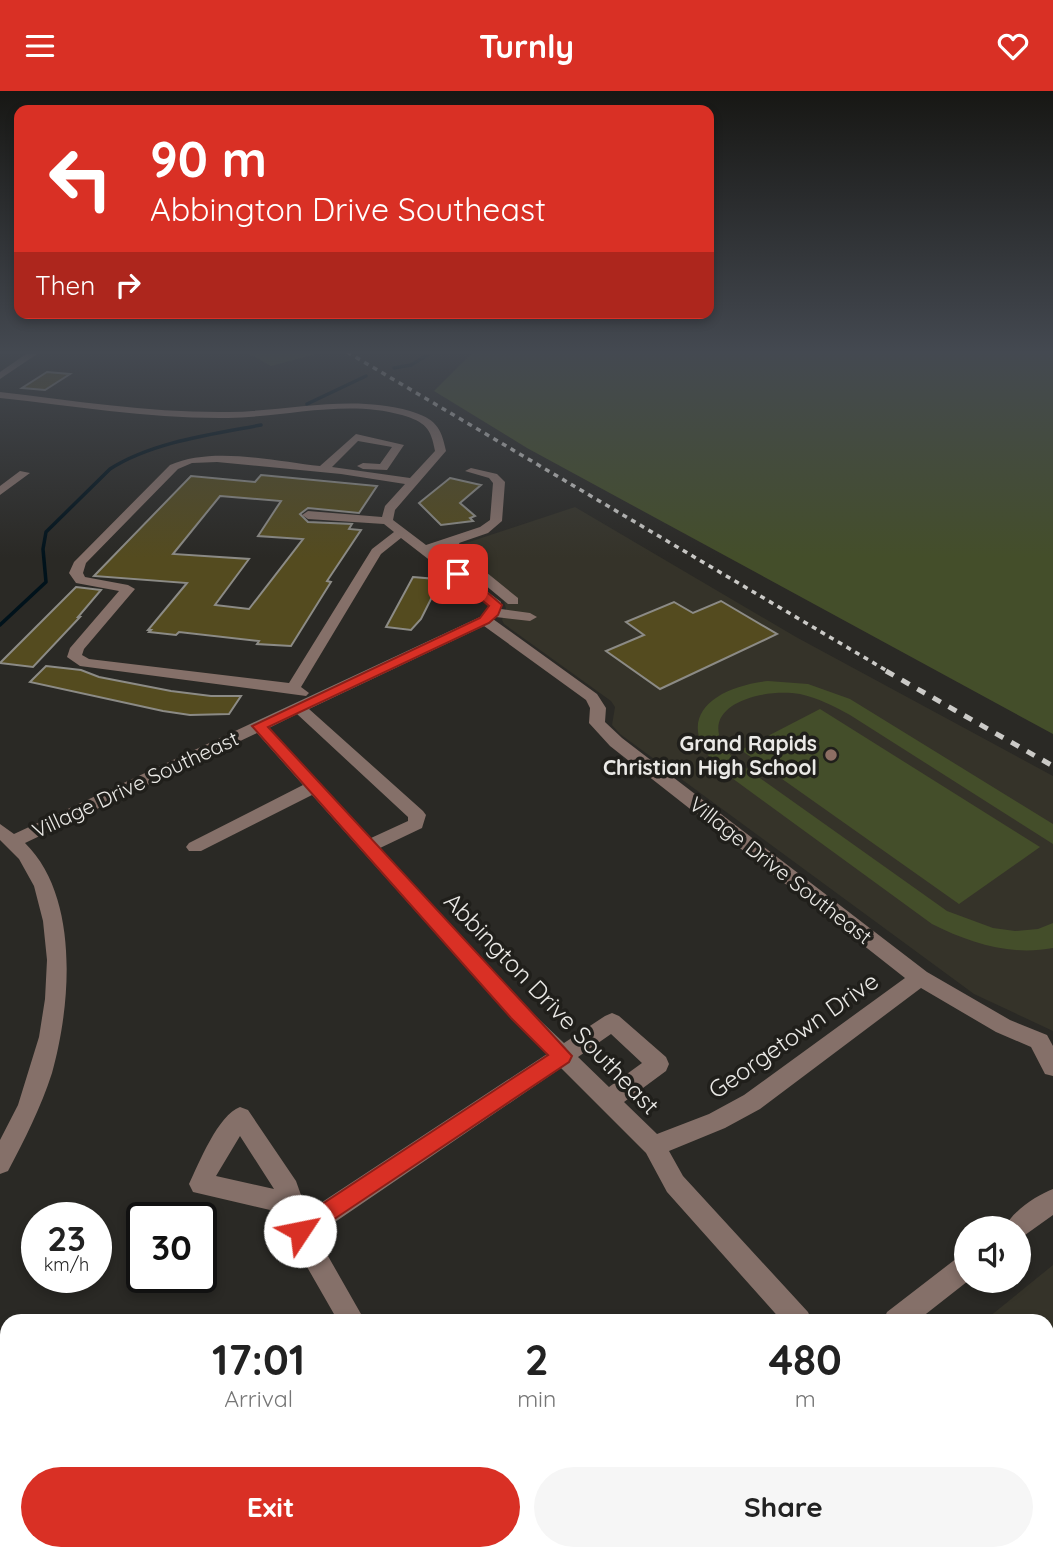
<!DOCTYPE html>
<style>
:root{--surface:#fff;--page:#f6f6f6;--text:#222;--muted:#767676;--accent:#d93025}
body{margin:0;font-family:Quicksand,sans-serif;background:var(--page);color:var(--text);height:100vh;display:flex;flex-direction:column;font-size:26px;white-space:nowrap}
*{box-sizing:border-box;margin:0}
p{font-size:23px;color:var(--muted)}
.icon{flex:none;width:38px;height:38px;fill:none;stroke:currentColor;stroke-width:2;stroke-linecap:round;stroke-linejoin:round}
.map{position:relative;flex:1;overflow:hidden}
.details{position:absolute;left:0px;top:1223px;width:1054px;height:247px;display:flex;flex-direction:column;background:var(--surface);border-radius:21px 21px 0 0;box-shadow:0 4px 10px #0003}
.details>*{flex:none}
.hud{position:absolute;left:14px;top:14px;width:700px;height:214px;border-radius:14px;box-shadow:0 4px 10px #0003;background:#d93025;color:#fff;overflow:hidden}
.buttons{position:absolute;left:954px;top:1125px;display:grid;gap:14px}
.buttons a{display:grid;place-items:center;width:77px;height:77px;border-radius:50%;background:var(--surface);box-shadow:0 4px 10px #0003;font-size:35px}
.speed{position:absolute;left:21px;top:1111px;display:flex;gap:14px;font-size:35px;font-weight:700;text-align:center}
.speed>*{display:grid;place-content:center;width:91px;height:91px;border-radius:50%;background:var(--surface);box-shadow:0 4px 10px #0003;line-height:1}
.speed small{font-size:18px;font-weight:400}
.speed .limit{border:4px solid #111;border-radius:10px;background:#fff;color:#111}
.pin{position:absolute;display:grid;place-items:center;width:60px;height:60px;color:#fff;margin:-30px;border-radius:14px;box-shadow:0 4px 10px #0006}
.me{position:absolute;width:77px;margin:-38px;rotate:56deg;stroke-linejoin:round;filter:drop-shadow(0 0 5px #0008)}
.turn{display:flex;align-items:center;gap:24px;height:147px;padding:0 21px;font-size:32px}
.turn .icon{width:91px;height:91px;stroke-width:2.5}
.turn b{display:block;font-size:49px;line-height:60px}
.then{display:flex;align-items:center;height:66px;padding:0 21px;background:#0003;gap:14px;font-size:26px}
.eta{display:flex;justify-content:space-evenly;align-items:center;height:119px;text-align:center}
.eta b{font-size:42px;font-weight:700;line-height:49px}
.button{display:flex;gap:14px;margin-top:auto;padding:14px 21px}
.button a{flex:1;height:80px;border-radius:42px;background:var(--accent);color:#fff;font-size:28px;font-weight:700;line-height:80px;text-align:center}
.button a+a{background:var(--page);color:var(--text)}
header{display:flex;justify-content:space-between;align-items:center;height:91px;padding:0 21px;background:var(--accent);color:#fff;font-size:32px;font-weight:700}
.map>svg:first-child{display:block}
.built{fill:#353329}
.green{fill:#444e2a}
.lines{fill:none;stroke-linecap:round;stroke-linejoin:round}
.stream{stroke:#00121b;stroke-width:3.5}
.building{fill:#544b1f;stroke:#8c8b86;stroke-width:2;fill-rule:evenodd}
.minor{fill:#857069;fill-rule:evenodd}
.rail-far1{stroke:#cbcac7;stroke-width:3.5;stroke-dasharray:5 5;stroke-linecap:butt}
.rail{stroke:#cbcac7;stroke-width:5;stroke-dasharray:9 9;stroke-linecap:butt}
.route{fill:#d93025;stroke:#8d1f18;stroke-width:2}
.education-dot{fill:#8d6e63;stroke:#201f1b;stroke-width:2.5}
.labels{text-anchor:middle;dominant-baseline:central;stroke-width:7;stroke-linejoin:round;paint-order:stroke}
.poi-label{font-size:21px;font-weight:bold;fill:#eae9e6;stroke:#201f1b;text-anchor:end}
.street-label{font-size:21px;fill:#eae9e6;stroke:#201f1b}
.near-street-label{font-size:24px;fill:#eae9e6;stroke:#201f1b}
</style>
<header><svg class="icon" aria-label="menu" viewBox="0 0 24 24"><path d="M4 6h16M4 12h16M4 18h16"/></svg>Turnly<svg class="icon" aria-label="heart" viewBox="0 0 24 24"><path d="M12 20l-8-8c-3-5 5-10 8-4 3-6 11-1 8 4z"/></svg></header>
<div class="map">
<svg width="1053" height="1469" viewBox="0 0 1053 1469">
<rect width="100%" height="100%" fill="#2a2925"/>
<path class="built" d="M 575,416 L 796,546 L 1053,685 L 1053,940 L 974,903 L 620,643 L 612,634 L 615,616 L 611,610 L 504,533 L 502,529 L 506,518 L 503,507 L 439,461 Z
M 1053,1174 L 1053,1469 L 770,1469 L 770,1463 L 1046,1463 L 1046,1230 L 984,1230 Z"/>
<path class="green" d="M 246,261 L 313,261 L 316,263 L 271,275 Z
M 473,261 L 1053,261 L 1053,643 L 527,357 L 434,300 Z
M 768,590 L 808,593 L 850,608 L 1053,733 L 1053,753 L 850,624 C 834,615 818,607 800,603 C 756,596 685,619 736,670 L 947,820 L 993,837 L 1015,840 L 1038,838 L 1053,832 L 1053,857 C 1010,865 970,852 932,833 L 721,679 C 669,628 713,596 768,590 Z
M 820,618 L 1040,756 L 959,813 L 741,659 Z"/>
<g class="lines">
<path class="stream" d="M 394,277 L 411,274 L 432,261
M 307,313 L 366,285
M 0,534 L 46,491 L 43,458 L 46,441 L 110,378 C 152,351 213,343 261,334"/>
</g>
<path class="building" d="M 47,281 L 70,283 L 45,299 L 22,297 Z
M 261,384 L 377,395 L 359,422 L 308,417 L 300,423 L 308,431 L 352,433 L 349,438 L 361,439 L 327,490 L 331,491 L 291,555 L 257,553 L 259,550 L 179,541 L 176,544 L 149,541 L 151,539 L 148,539 L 187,492 L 94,485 L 191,385 L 255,391 ZM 220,405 L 281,410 L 258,445 L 303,448 L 249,518 L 215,514 L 249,468 L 173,463 Z
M 450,387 L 481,394 L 460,412 L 475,425 L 470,427 L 473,430 L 441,434 L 419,412 Z
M 413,486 L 436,488 L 434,493 L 436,493 L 434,498 L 436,498 L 421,528 L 411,539 L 386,536 Z
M 76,496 L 101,499 L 78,526 L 80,526 L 33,576 L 0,572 Z
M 721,510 L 777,543 L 660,598 L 606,560 L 644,544 L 626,531 L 674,511 L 693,522 Z
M 46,575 L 81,579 L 99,586 L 171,600 L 211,605 L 241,605 L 229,623 L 190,624 L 163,620 L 30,591 Z"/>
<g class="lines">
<path class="minor" d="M 29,261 L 40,261 L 0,288 L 0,281 Z
M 0,301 C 76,310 152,322 229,321 C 289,320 351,303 410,320 C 435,328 441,335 446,360 L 395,419 L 393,429 L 426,454 L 480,436 L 490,429 L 493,392 L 489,387 L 465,380 L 471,377 L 497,383 L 505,391 L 502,430 L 488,442 L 459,452 L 465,464 L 518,507 L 518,513 L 508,513 L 455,469 L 448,455 L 434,460 L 501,511 L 501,518 L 530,522 L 537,526 L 530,530 L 496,526 L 493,528 L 597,603 L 606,617 L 605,631 L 622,647 L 927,881 L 1010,929 L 1047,944 L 1053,955 L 1053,985 L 1045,983 L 1031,956 L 996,941 L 921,897 L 760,1018 L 725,1037 L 669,1060 L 683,1085 L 808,1221 L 812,1230 L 782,1230 L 667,1101 L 646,1062 L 561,977 L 316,1144 L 365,1230 L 338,1230 L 291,1148 L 283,1122 L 193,1101 L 189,1093 C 199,1072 218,1024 240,1016 L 248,1019 L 296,1090 L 307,1121 L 547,963 L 511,927 L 312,704 L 201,760 L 189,760 L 186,756 L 189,752 L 303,694 L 257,642 L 25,752 C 80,806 71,914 52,982 C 41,1016 25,1048 8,1080 L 0,1083 L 0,1049 L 18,1014 L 39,946 L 45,908 L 47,869 L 43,830 L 34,795 L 19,768 L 0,749 L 0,733 L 14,743 L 480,526 L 489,515 L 401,447 L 381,463 L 301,596 L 309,602 L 306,605 L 80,575 L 67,566 L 70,557 L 119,500 L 76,492 L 69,482 L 74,471 L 170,374 C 212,355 274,370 320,375 L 356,343 L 404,354 L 387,379 L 363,378 L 357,375 L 363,372 L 380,373 L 392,356 L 358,350 L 332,376 L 410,387 L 435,360 C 431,337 425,331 402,324 C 346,308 285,326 228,327 C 151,328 76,315 0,307 ZM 217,371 L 341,383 L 405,393 L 385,415 L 382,426 L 308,420 L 302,424 L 308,428 L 384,433 L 394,441 L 372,458 L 289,592 L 89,568 L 82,564 L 84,558 L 135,498 L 128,494 L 85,486 L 83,482 L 86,472 L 178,378 L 192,372 ZM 484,535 L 586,609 L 590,617 L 589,632 L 610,655 L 905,887 L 744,1004 L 709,1023 L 657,1043 L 624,1011 L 666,980 L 669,973 L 666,966 L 619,925 L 612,922 L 605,925 L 564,952 L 525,915 L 380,757 L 422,737 L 426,724 L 423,720 L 309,618 ZM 297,623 L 408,726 L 408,730 L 371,747 L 269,637 ZM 611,943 L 642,972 L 609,996 L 578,966 ZM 240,1045 L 274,1098 L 216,1085 Z
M 20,380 L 30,382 L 0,404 L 0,395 Z
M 1053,1098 L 1053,1124 L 1018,1149 L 1018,1138 L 1004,1138 C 1011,1121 1037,1104 1053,1098 Z
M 966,1163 L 966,1190 L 968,1190 L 917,1230 L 883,1230 L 887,1221 L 957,1167 Z
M 1053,1237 L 1053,1263 L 1046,1264 L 1046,1238 Z
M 565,1463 L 601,1463 L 599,1469 L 563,1469 Z
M 772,1463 L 807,1463 L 805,1469 L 770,1469 Z
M 940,1463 L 970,1463 L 970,1469 L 940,1469 Z"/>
<path class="rail-far1" d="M 347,261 L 889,581"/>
<path class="rail" d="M 886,580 L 1053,675"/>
</g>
<linearGradient id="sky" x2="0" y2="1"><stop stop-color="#171714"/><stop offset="0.56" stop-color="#444951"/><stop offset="1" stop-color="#444951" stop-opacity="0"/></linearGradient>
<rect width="1053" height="467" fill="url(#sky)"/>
<path class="route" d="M 453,480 L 462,480 L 502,514 L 498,524 L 489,532 L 268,636 L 572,965 L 569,971 L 300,1151 L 292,1148 L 289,1140 L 292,1133 L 548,964 L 511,927 L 252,635 L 480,527 L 489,515 L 453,485 Z"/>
<circle class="education-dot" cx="831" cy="664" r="7"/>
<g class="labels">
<g class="poi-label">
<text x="817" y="652">Grand Rapids<tspan x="817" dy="24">Christian High School</tspan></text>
</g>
<g class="street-label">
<text transform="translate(135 693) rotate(-25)">Village Drive Southeast</text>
<text transform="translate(781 779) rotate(38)">Village Drive Southeast</text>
</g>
<g class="near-street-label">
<text transform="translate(552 912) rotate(46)">Abbington Drive Southeast</text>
<text transform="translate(793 944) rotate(-35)">Georgetown Drive</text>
</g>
</g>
</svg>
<div class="buttons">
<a><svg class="icon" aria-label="sound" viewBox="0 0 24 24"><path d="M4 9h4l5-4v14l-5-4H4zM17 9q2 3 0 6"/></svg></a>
</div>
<div class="speed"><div>23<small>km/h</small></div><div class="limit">30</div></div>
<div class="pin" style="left:458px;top:483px;background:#d93025"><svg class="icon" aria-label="arrive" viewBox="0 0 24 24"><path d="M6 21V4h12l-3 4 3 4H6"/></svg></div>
<svg class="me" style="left:300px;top:1140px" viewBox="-20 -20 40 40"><circle r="19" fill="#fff"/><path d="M0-13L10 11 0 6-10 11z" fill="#d93025"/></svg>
<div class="hud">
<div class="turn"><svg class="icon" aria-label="left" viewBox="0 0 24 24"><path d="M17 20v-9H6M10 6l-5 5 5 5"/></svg><div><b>90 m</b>Abbington Drive Southeast</div></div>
<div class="then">Then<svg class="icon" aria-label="right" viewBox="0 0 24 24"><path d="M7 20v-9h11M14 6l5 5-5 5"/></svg></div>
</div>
<section class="details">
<div class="eta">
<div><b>17:01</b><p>Arrival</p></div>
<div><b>2</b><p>min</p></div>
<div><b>480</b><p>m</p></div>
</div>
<div class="button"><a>Exit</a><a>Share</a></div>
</section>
</div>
